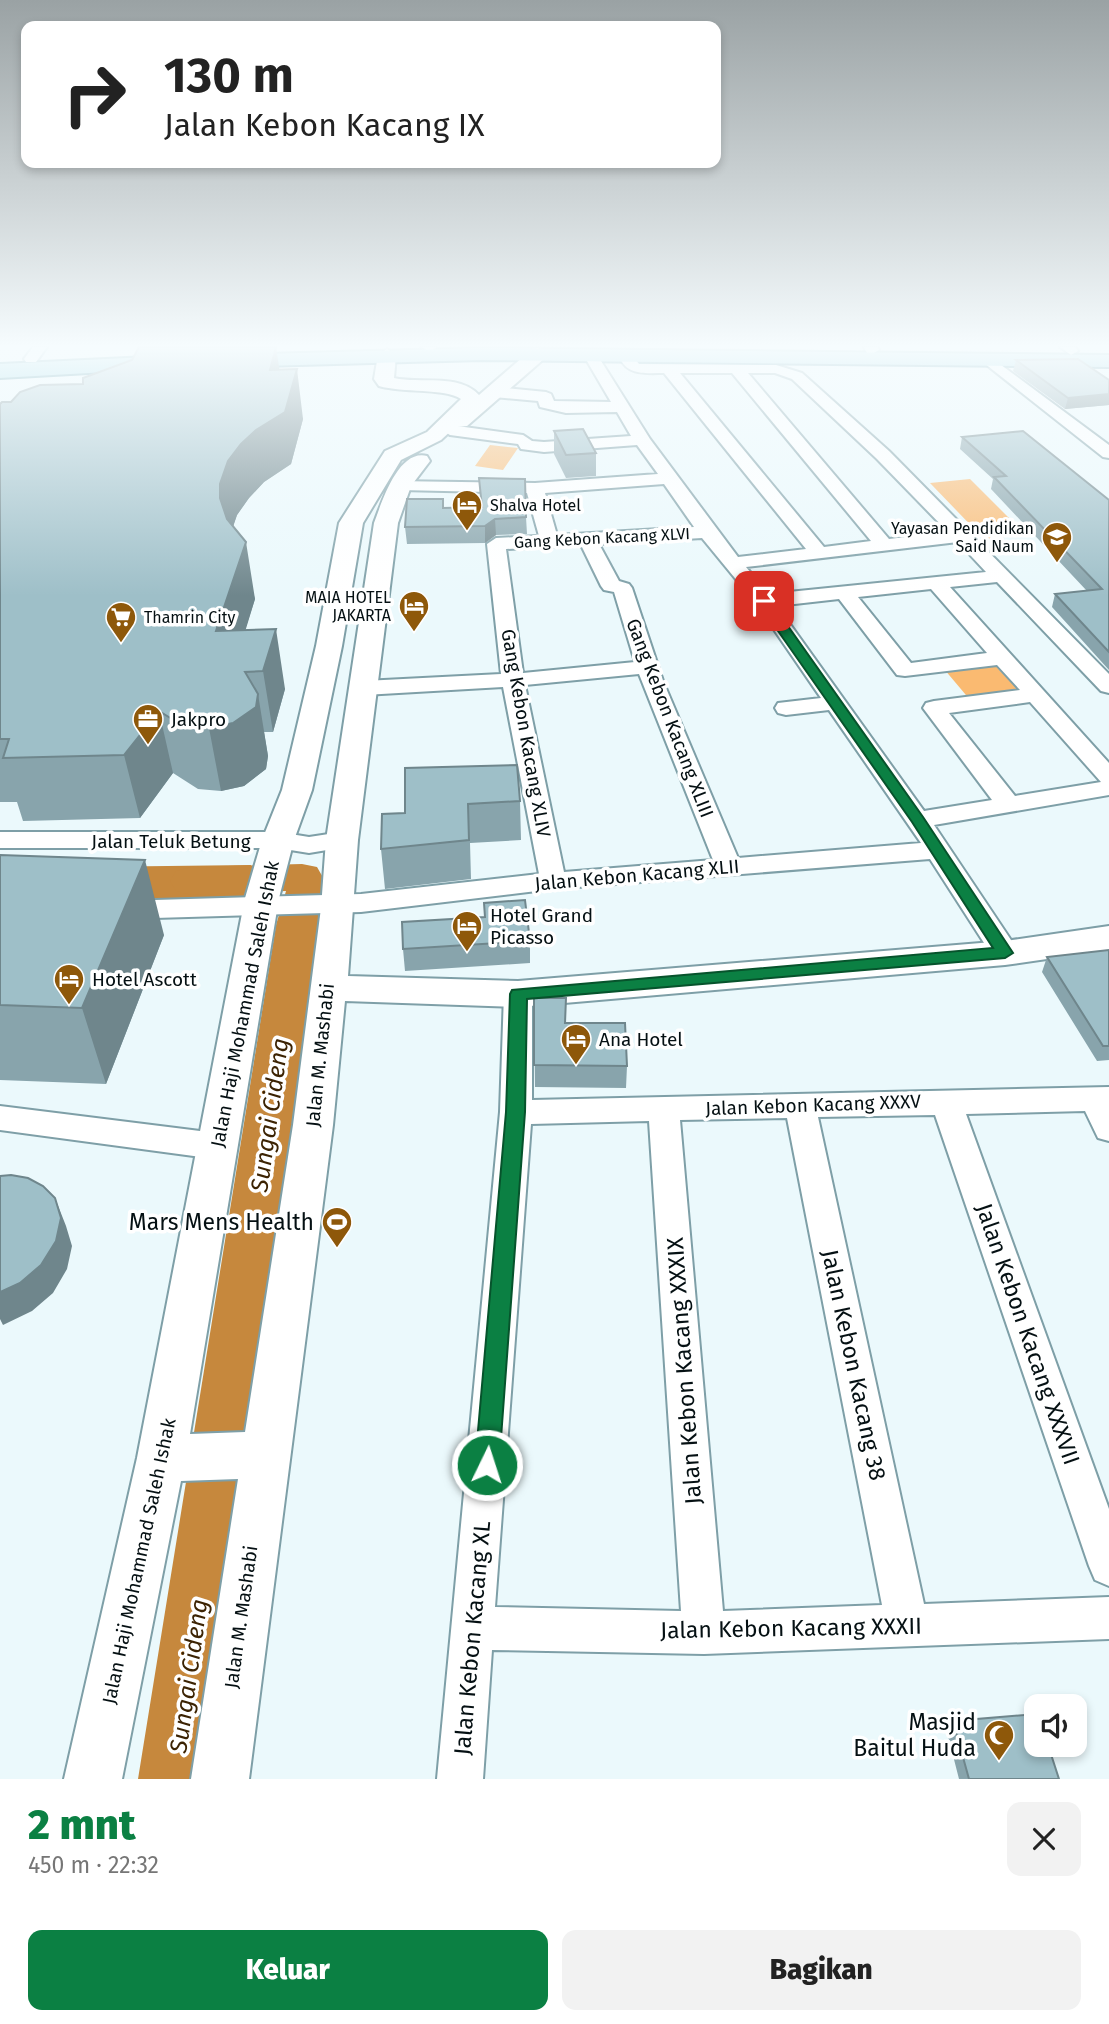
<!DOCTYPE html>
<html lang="id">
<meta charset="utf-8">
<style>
:root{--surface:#fff;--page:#f2f2f2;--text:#222;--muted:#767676;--accent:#0b8043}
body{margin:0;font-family:"Fira Sans",sans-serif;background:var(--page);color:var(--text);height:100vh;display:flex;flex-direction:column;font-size:26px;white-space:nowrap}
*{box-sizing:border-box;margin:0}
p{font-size:23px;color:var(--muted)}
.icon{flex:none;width:38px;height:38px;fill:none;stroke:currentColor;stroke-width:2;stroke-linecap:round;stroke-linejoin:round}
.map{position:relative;height:1779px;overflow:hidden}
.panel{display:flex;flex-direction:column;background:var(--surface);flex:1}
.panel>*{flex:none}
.top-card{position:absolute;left:21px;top:21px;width:700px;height:147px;border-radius:14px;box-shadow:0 4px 10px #0003;background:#fff;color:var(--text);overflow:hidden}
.tools{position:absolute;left:1024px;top:1694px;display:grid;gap:14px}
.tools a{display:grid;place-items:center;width:63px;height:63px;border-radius:14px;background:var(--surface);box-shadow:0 4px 10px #0003;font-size:35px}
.pin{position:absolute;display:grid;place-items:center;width:60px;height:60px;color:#fff;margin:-30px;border-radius:14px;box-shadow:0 4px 10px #0006}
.me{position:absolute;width:77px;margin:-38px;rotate:4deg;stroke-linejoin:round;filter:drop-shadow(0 0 5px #0008)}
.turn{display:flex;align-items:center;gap:24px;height:147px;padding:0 28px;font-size:32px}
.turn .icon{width:91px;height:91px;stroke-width:2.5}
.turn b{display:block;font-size:49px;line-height:60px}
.round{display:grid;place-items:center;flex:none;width:74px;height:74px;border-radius:14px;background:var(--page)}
.head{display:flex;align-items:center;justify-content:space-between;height:119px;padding:0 28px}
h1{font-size:42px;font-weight:800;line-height:52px;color:var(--accent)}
.cta{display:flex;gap:14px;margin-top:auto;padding:14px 28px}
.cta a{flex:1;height:80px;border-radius:14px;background:var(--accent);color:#fff;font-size:28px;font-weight:800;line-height:80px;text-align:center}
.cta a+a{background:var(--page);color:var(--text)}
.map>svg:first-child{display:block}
.green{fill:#faba71}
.water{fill:#c6883d}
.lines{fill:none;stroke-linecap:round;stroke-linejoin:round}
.river{fill:#c6883d;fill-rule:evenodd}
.minor-casing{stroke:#7e9fa7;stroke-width:4}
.tertiary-casing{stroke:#7e9fa7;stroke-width:4}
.primary-casing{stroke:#247587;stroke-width:4}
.minor{fill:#fff;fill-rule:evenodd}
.tertiary{fill:#fff;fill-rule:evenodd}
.primary{fill:#85cddc;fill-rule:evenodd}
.wall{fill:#88a4ac}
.shaded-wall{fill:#6f868c}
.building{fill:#9ebfc8;stroke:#6f868c;stroke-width:2}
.route{fill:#0b8043;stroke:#07532c;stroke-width:2}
.labels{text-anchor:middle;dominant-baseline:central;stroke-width:7;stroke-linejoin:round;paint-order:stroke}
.far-poi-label{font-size:16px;fill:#051013;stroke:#fff;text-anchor:start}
.far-street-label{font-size:16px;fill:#051013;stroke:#fff}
.street-label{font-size:19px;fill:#051013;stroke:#fff}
.poi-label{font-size:19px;fill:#051013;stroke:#fff;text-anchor:start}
.near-poi-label{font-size:23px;fill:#051013;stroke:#fff;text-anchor:end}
.near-street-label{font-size:23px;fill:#051013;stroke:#fff}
.near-water-label{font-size:24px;font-style:italic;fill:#3c2303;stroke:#fff}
</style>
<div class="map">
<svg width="1109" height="1779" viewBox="0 0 1109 1779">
<rect width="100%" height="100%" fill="#ebf9fc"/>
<path class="green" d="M 490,445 L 518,448 L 503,470 L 475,466 Z
M 970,479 L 1026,535 L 984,539 L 930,483 Z
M 992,662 L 1021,693 L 971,701 L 944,669 Z"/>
<path class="water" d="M 251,865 L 246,900 L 0,904 L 0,868 Z"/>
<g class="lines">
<path class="river" d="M 302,864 L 317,867 L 329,888 L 320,925 L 212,1779 L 138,1779 L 276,925 L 286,891 L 191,895 L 176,891 L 170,881 L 176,871 L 191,867 Z"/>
<g class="minor-casing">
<path id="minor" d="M 33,347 L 47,347 L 36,362 L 26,362 L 24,359 Z
M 422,347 L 436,347 L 436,348 L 429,352 Z
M 864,347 L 878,347 L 879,350 L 872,354 L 867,353 Z
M 1060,347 L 1075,347 L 1078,351 L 1071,355 Z
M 591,352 L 596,353 L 650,439 L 738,557 L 806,549 L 664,373 C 645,373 628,376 619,357 L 621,354 L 631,354 L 639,364 L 776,365 L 802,373 L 889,451 L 1109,674 L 1109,693 L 1101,691 L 997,582 L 950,587 L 1109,763 L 1109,795 L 934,825 L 1015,946 L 1019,953 L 1015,960 L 1005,963 L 995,960 L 930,859 L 553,889 L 361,912 L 121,919 L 112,916 L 108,910 L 112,904 L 121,901 L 361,894 L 539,874 L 503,687 L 364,695 L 356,693 L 353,688 L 356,683 L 364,681 L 501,674 L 487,544 L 496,538 L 539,536 L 527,493 L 400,490 L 391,485 L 394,481 L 535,483 L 658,474 L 637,445 L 544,452 L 521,449 L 518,444 L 450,435 L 442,430 L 450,425 L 523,435 L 532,441 L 544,442 L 631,436 L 617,412 L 566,413 L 540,407 L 538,401 L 494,397 L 486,392 L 494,387 L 546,392 L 551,394 L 554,401 L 611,402 L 584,356 ZM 680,373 L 732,373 L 871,541 L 824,547 ZM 748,373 L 775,373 L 792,379 L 877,459 L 948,532 L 889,539 ZM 664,484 L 694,527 L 557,535 L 545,493 ZM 702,538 L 757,605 L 821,698 L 778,703 L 775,708 L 778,713 L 786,715 L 829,710 L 921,843 L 738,858 L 663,681 L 632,588 L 629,584 L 619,581 L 599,544 ZM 958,542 L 986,572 L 769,594 L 746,567 ZM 581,545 L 601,586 L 604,590 L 614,592 L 635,662 L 523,673 L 506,549 ZM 931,589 L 987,653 L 911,663 L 858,597 ZM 839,599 L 897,675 L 905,676 L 997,665 L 1020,690 L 934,701 L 926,703 L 923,708 L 992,800 L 924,811 L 777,606 ZM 639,674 L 713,860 L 564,872 L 525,685 ZM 1030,702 L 1101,782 L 1015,796 L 949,713 Z
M 989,356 L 1109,445 L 1109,458 L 1103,457 L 984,363 L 982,360 Z
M 0,832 L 278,832 L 309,837 L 342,832 L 351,834 L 355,840 L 351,846 L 309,853 L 278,848 L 0,848 Z
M 518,984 L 528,987 L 532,994 L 532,1100 L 1109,1087 L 1109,1141 L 1098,1138 L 1085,1111 L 966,1114 L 1109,1509 L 1109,1586 L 1095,1580 L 1089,1566 L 935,1115 L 818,1117 L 924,1604 L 1109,1597 L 1109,1639 L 704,1654 L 492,1650 L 483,1779 L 437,1779 L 500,1112 L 504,994 L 508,987 ZM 787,1118 L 882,1605 L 723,1611 L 680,1120 ZM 649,1121 L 681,1611 L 495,1607 L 531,1124 Z
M 0,1106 L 216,1133 L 227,1137 L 232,1146 L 227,1155 L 216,1159 L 0,1130 Z"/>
</g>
<g class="tertiary-casing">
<path id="tertiary" d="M 538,348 L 547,354 L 545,358 L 467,426 L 455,427 L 441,440 L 401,460 L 363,523 L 342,646 L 312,790 L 294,840 L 279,898 L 190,1434 L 245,1432 L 293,1125 L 321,908 L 326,840 L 374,523 C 382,502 398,449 427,456 L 430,461 L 411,486 L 398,523 L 358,840 L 348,976 L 518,981 L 1005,941 L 1109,926 L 1109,950 L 1005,965 L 518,1007 L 345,1001 L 333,1125 L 249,1779 L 191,1779 L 238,1479 L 181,1481 L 122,1779 L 64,1779 L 137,1458 L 245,898 L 262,840 L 282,790 L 316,646 L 339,523 L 385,451 L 427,432 L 461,399 C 445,388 402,393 379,386 L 374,379 L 378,355 L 387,349 L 396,355 L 394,378 C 420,384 459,373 479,395 L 531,350 Z"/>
</g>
<g class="primary-casing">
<path id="primary" d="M 481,348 L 1109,355 L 1109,367 L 481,360 L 226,367 L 218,366 L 215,361 L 218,356 L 226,355 Z
M 169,356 L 177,358 L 180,363 L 177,368 L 0,378 L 0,364 Z"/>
</g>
<use href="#minor" class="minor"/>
<use href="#tertiary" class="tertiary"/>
<use href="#primary" class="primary"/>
</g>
<path class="wall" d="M 1016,360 L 1109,380 L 1109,405 L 1065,409 L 1013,371 Z
M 279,369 L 303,419 L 291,464 L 264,482 L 249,498 L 237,515 L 233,526 L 255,599 L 245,630 L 285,689 L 273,732 L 264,732 L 268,756 L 266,769 L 244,786 L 221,791 L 198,789 L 173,773 L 140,818 L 23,821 L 17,802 L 0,802 L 0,404 L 83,384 Z
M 554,431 L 596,453 L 596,476 L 566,478 L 554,454 Z
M 962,437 L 1109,500 L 1109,670 L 1052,607 L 1055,594 L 1087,591 L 991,489 L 993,479 L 960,449 Z
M 479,478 L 526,517 L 527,534 L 496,535 L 485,543 L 407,544 L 405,527 L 443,499 L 443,508 L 481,507 Z
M 517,765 L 520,801 L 521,840 L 470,843 L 471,879 L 385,889 L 381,849 L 405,813 Z
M 0,855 L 164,935 L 106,1084 L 0,1080 Z
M 484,917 L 530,941 L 530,963 L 405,971 L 403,949 Z
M 1109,950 L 1109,1060 L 1097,1061 L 1042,972 L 1047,957 Z
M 534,998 L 565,1023 L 627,1066 L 626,1088 L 535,1087 Z
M 953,1721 L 1059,1779 L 959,1779 L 947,1732 Z"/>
<path class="shaded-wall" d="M 276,347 L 283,393 L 297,369 L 303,419 L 291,464 L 264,482 L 249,498 L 237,515 L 229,539 L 220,498 L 220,484 L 228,461 L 270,370 Z
M 1109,394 L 1109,405 L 1065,409 L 1068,398 Z
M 495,519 L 496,535 L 485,543 L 485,526 Z
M 246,542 L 255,599 L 227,691 L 216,631 Z
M 276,629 L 285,689 L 273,732 L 263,671 Z
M 258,694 L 268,756 L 266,769 L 244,786 L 221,791 L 209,728 Z
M 159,711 L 173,773 L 140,818 L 124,755 Z
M 145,860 L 164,935 L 106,1084 L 82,1008 Z
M 55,1198 L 66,1226 L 72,1246 L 67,1269 L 53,1293 L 32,1311 L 3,1325 L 0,1319 L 0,1292 Z"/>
<path class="building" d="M 139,347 L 276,347 L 270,370 L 297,369 L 285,412 L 256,430 L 241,444 L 228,461 L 220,484 L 220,498 L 227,519 L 246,542 L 216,631 L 276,629 L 263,671 L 245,672 L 258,694 L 256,707 L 233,723 L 209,728 L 185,727 L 159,711 L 124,755 L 3,758 L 9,739 L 0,739 L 0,404 L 2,402 L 11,402 L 20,392 L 40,385 L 83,384 L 83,378 L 132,360 Z
M 1078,359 L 1109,380 L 1109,394 L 1068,398 L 1016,360 Z
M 583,429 L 596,453 L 566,455 L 554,431 Z
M 1023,431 L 1109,500 L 1109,652 L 1055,594 L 1102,589 L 994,477 L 1006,476 L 962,437 Z
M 479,478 L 525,479 L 526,517 L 495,519 L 485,526 L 405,527 L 407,499 L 443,499 L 443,508 L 482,507 Z
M 517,765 L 520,801 L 468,804 L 469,840 L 381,849 L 382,814 L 405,813 L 405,768 Z
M 0,855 L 145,860 L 82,1008 L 0,1005 Z
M 525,900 L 530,941 L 403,949 L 402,922 L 485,917 L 484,903 Z
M 1109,950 L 1109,1046 L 1103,1046 L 1047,957 Z
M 534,998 L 566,998 L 565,1023 L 625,1023 L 627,1066 L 534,1065 Z
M 11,1175 L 28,1178 L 43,1186 L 55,1198 L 61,1218 L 56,1241 L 41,1265 L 20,1283 L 0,1292 L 0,1176 Z
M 1036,1714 L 1036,1745 L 1048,1745 L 1059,1779 L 969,1779 L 953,1721 Z"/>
<linearGradient id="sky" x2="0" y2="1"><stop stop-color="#9aa2a4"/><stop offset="0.58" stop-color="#f6fcfe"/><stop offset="1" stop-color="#f6fcfe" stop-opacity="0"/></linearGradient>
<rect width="1109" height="596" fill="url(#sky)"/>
<path class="route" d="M 764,597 L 768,598 L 923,817 L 1013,953 L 1005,958 L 527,999 L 525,1112 L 499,1465 L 495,1473 L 487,1476 L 479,1473 L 475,1465 L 506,1112 L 510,994 L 512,990 L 993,948 L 912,822 L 757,601 Z"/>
<defs>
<g id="hotel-pin" transform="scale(1.575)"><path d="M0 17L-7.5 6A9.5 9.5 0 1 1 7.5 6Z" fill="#8e580a" stroke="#fff"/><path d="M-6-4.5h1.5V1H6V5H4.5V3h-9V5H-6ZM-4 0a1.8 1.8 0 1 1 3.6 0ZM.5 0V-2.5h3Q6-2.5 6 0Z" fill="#fff"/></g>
<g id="school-pin" transform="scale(1.575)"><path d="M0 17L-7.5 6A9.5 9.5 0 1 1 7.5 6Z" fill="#8e580a" stroke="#fff"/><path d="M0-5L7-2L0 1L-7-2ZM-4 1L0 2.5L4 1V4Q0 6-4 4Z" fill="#fff"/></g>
<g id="supermarket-pin" transform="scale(1.575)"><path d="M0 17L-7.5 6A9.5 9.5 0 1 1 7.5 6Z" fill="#8e580a" stroke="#fff"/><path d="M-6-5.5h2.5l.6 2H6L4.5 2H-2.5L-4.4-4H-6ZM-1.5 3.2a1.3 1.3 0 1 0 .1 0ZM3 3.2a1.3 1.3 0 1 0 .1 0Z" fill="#fff"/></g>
<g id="office-pin" transform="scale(1.575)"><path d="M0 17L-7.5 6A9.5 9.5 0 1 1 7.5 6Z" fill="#8e580a" stroke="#fff"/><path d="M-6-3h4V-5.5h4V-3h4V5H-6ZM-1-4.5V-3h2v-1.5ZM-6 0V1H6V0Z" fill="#fff"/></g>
<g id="stadium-pin" transform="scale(1.575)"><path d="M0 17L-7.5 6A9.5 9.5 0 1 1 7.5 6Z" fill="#8e580a" stroke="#fff"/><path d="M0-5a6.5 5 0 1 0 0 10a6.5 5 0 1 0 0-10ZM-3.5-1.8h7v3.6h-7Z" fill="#fff"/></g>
<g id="mosque-pin" transform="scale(1.575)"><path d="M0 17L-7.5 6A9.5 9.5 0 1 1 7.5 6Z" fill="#8e580a" stroke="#fff"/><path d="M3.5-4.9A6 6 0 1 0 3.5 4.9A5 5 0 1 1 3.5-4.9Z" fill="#fff"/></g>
</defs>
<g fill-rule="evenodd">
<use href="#hotel-pin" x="467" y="505"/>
<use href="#school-pin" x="1057" y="537"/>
<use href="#hotel-pin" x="414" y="606"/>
<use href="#supermarket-pin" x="121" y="617"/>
<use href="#office-pin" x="148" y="719"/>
<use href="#hotel-pin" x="467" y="926"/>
<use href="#hotel-pin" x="69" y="979"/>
<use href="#hotel-pin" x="576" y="1039"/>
<use href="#stadium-pin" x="337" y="1222"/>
<use href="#mosque-pin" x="999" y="1735"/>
</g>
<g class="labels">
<g class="far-poi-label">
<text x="490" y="505">Shalva Hotel</text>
<text x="1034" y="528" text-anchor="end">Yayasan Pendidikan<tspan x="1034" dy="18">Said Naum</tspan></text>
<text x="391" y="597" text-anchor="end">MAIA HOTEL<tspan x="391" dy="18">JAKARTA</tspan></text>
<text x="144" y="617">Thamrin City</text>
</g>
<g class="far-street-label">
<text transform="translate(602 538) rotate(-3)">Gang Kebon Kacang XLVI</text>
</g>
<g class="street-label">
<text transform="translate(670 718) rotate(69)">Gang Kebon Kacang XLIII</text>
<text transform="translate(526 733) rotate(80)">Gang Kebon Kacang XLIV</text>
<text x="171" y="841">Jalan Teluk Betung</text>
<text transform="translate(637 875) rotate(-5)">Jalan Kebon Kacang XLII</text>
<text transform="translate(245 1004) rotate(-79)">Jalan Haji Mohammad Saleh Ishak</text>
<text transform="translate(320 1055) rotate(-84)">Jalan M. Mashabi</text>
<text transform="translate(813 1105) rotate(-2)">Jalan Kebon Kacang XXXV</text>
<text transform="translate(139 1561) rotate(-78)">Jalan Haji Mohammad Saleh Ishak</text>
<text transform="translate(241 1617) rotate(-82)">Jalan M. Mashabi</text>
</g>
<g class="poi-label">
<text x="171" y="719">Jakpro</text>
<text x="490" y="915">Hotel Grand<tspan x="490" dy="22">Picasso</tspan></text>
<text x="92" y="979">Hotel Ascott</text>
<text x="599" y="1039">Ana Hotel</text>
</g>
<g class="near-poi-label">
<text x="314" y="1222">Mars Mens Health</text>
<text x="976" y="1722">Masjid<tspan x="976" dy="26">Baitul Huda</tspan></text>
</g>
<g class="near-street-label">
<text transform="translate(1028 1334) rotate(71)">Jalan Kebon Kacang XXXVII</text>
<text transform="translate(854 1365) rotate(78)">Jalan Kebon Kacang 38</text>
<text transform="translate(684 1371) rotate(-94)">Jalan Kebon Kacang XXXIX</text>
<text transform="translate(791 1628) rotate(-1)">Jalan Kebon Kacang XXXII</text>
<text transform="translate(472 1638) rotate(-85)">Jalan Kebon Kacang XL</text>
</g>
<g class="near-water-label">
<text transform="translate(270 1115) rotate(-82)">Sungai Cideng</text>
<text transform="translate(189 1676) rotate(-82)">Sungai Cideng</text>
</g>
</g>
</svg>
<div class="tools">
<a><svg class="icon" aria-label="sound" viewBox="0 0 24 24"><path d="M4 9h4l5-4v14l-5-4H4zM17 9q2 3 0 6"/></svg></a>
</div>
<div class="pin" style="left:764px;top:601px;background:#d93025"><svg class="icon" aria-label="arrive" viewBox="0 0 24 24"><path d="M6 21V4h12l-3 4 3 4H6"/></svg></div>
<svg class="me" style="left:487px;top:1465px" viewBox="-20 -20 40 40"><circle r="17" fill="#0b8043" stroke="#fff" stroke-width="3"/><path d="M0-11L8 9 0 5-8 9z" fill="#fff"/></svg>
<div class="top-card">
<div class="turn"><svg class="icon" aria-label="right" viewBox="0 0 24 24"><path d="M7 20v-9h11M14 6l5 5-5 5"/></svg><div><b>130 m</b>Jalan Kebon Kacang IX</div></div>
</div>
</div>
<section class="panel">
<div class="head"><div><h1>2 mnt</h1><p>450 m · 22:32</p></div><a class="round"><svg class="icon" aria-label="close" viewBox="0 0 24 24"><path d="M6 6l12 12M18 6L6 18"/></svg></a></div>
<div class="cta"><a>Keluar</a><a>Bagikan</a></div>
</section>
